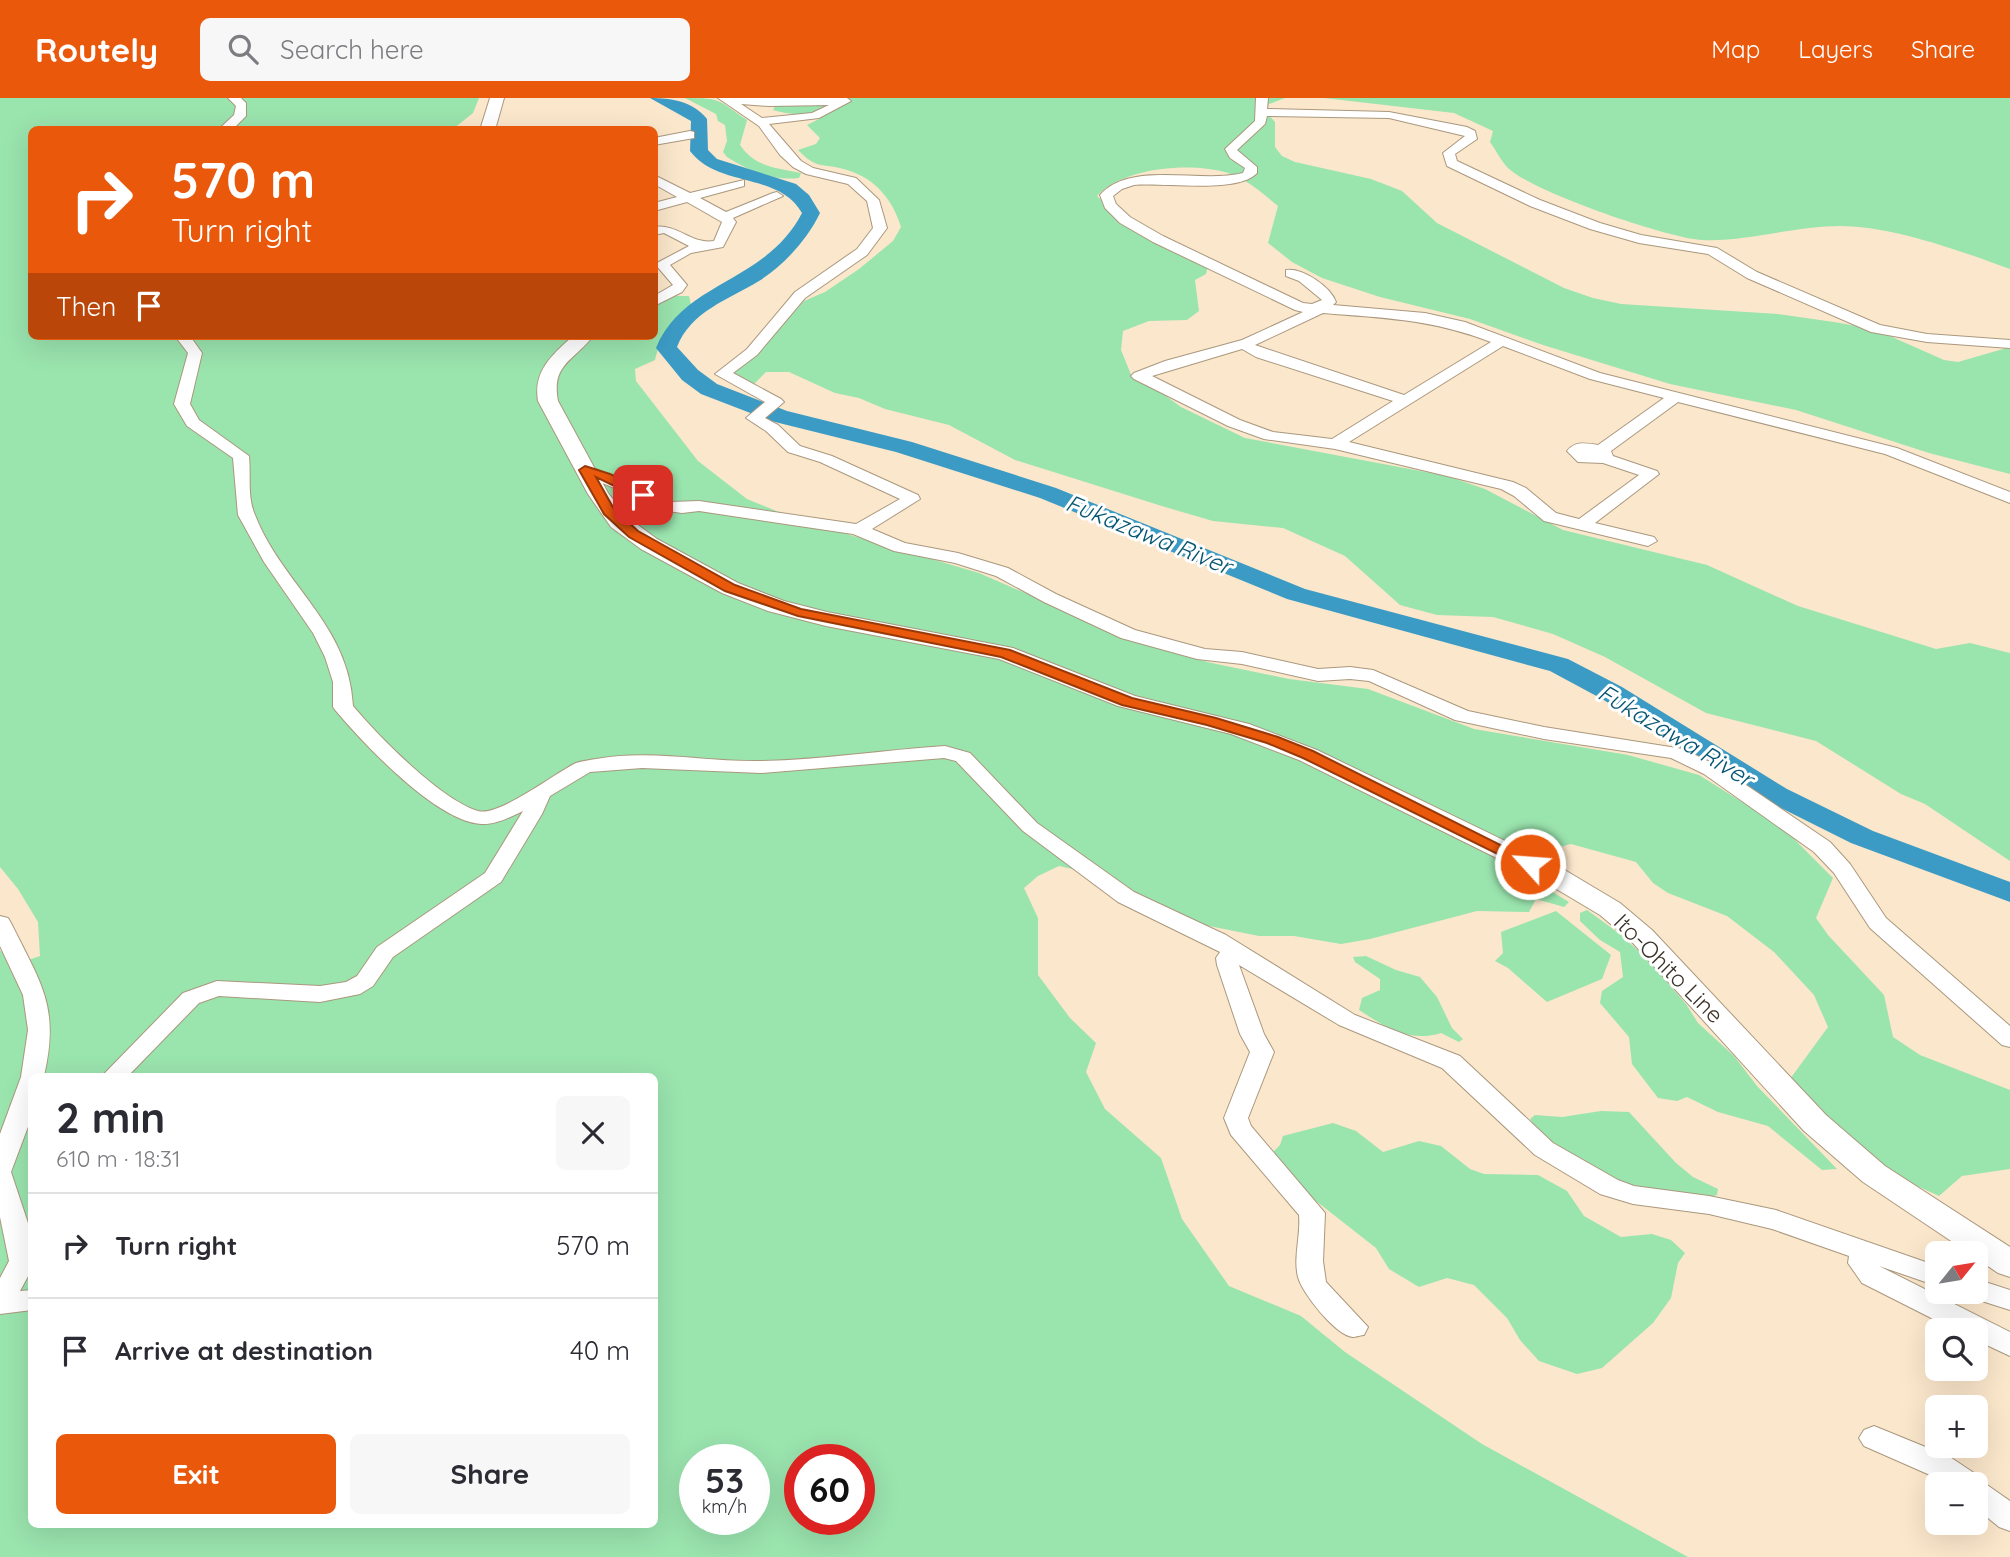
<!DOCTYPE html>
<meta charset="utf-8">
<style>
:root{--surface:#fff;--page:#f7f7f7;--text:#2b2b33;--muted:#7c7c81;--line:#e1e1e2;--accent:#ea580c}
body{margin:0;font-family:Quicksand,sans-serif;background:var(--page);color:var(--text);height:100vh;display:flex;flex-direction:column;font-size:26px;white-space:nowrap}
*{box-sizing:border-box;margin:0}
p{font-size:23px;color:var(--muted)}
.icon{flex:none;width:38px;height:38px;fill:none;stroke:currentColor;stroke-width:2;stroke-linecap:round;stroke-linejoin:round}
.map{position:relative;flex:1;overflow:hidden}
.side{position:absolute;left:28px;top:975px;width:630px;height:455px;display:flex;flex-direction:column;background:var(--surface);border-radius:10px;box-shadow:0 7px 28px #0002}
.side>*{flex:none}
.banner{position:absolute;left:28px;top:28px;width:630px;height:214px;border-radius:10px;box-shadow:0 7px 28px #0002;background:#ea580c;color:#fff;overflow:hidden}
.needle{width:46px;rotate:60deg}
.controls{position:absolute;left:1925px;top:1143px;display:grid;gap:14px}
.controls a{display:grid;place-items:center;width:63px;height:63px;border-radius:10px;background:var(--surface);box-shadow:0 7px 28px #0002;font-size:35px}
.speed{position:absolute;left:679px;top:1346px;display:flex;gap:14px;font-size:35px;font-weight:700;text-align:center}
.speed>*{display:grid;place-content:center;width:91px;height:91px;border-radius:50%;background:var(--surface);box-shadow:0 7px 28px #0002;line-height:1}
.speed small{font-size:18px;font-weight:400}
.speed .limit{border:10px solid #d22;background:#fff;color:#111}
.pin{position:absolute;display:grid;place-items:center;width:60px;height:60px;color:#fff;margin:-30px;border-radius:14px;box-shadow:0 4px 10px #0006}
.me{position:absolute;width:77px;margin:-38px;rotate:296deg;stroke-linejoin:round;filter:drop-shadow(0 0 5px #0008)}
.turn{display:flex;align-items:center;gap:24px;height:147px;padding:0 28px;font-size:32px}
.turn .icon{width:91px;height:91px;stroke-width:2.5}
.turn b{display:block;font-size:49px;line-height:60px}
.then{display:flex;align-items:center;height:66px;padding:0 28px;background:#0003;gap:14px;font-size:26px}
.round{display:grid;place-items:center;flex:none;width:74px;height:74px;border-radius:10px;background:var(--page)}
.summary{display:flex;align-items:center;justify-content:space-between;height:119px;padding:0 28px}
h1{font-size:42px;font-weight:700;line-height:52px}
.primary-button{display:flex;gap:14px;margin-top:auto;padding:14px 28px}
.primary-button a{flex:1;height:80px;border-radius:10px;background:var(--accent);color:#fff;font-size:28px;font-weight:700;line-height:80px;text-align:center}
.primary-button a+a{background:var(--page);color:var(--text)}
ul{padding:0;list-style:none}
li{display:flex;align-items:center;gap:21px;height:105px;padding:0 28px;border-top:2px solid var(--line)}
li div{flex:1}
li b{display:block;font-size:26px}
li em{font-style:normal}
header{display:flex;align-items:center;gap:42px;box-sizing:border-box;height:98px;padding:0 35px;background:var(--accent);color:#fff}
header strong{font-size:33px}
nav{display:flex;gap:38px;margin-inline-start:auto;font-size:24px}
.search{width:490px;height:63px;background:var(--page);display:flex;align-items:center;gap:18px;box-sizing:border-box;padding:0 24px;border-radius:10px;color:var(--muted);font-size:26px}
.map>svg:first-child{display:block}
.green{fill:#9ae4ae;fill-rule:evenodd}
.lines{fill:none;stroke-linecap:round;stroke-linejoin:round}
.river{fill:#3c9bc5;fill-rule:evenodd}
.minor-casing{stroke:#aa987e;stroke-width:2}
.major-casing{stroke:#aa987e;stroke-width:2}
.minor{fill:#fff;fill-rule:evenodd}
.major{fill:#fff;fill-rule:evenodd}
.route{fill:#ea580c;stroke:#983908;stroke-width:2}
.labels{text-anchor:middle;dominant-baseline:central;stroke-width:6;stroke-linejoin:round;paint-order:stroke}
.street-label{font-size:23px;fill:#3a3228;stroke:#fff}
.water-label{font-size:24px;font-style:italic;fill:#075673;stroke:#fff}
</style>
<header>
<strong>Routely</strong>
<div class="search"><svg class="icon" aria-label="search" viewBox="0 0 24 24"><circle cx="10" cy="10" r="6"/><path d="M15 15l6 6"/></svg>Search here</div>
<nav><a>Map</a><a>Layers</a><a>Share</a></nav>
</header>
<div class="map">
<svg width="2010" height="1459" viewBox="0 0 2010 1459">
<rect width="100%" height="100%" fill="#fbe7cb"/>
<path class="green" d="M 0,0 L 479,0 L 473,15 L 453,31 L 32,32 L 32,238 L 654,238 L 655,207 L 670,198 L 689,198 L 691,207 C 671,222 661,238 655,262 L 635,271 L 636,283 L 698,363 L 747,401 L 796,421 L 979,475 L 1094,525 L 1207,564 L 1289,581 L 1368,591 L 1474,631 L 1628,657 L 1699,677 L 1782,729 L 1833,780 L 1816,820 L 1828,837 L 1884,897 L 1893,939 L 1920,957 L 2010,992 L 2010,1071 L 1962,1078 L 1939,1098 L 1893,1077 L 1822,1017 L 1790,981 L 1828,929 L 1814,897 L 1774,854 L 1727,818 L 1668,795 L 1653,785 L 1636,764 L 1571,746 L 1534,756 L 1518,773 L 1569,804 L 1564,809 L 1536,801 L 1529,814 L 1477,813 L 1370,841 L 1341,846 L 1294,838 L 1259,838 L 1199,826 L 1103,788 L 1072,771 L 1059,768 L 1038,778 L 1024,790 L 1038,820 L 1038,877 L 1070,920 L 1096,945 L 1086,974 L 1105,1011 L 1161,1060 L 1182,1121 L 1229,1188 L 1301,1218 L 1345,1254 L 1482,1346 L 1688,1459 L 0,1459 L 0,852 L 14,867 L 40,858 L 38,824 L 18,791 L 0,769 ZM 32,978 L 654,978 L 654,1426 L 32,1426 ZM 695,1362 L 754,1362 L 754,1421 L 695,1421 ZM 800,1362 L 859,1362 L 859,1421 L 800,1421 Z
M 685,0 C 723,0 717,2 747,22 L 740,47 C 755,69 776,70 801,75 L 799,80 C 772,83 749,73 727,59 L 723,54 L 727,43 L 725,27 L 718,23 L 716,16 Z
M 807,0 L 1285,0 L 1269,6 L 1266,14 L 1275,24 L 1275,49 L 1282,58 L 1295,64 L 1371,81 L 1402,93 L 1437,125 L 1564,190 L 1593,200 L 1621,206 L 1778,216 L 1834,224 L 1874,231 L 1944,262 L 1958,264 L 2010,249 L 2010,376 L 1929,355 L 1796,312 L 1670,286 L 1543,247 L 1470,221 L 1380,199 L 1322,180 L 1292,164 L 1268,145 L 1278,108 C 1262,95 1247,81 1228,75 C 1191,64 1124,69 1097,98 L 1108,108 L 1208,168 L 1206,176 L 1195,182 L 1199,213 L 1187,222 L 1149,223 L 1123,233 L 1121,252 L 1132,279 L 1155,290 L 1181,309 L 1245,340 L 1447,378 L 1485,391 L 1563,432 L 1707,467 L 1798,508 L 1936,551 L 1970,545 L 2010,555 L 2010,763 L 1925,706 L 1901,696 L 1816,643 L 1706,615 L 1605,559 L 1553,536 L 1493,519 L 1437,517 L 1400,507 L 1345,458 L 1283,430 L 1213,423 L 1165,409 L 1015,362 L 949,327 L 885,311 L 859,300 L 835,295 L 789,274 L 766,274 L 754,286 L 735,277 L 734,272 L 756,257 L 804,203 L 825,194 L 859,171 L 893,143 L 901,129 C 893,102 875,80 847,72 C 822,64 818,73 798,52 L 816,46 L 820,40 L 807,27 L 819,21 C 804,15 788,17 773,12 L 775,8 Z
M 1324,0 L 2010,0 L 2010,171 C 1961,153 1892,128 1840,128 C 1794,128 1748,144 1702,142 C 1667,140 1533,94 1508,70 C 1501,63 1496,52 1490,44 L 1493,33 L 1454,15 Z
M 1587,812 L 1620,836 L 1644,858 L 1686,906 L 1698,925 L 1734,958 L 1757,988 L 1837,1071 L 1822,1072 L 1768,1028 L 1718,1014 L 1687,999 L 1677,1003 L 1658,1000 L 1632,966 L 1629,939 L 1600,905 L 1602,893 L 1623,879 L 1620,854 L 1600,842 L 1580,823 L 1580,815 Z
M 1556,813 L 1611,857 L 1602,881 L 1547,904 L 1508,870 L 1495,863 L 1503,855 L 1501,834 Z
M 1366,858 L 1396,872 L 1420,879 L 1437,899 L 1452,930 L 1463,941 L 1459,944 L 1441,935 C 1410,945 1385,929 1359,912 L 1362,900 L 1380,892 L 1380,881 L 1355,864 L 1353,859 Z
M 1601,1013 L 1629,1014 L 1676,1065 L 1693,1079 L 1718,1091 L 1717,1097 L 1705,1100 C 1643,1090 1565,1082 1530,1021 L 1535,1017 L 1562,1019 Z
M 1333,1025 L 1356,1033 L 1383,1054 L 1419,1043 L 1441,1048 L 1470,1071 L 1484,1076 L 1538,1077 L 1567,1093 L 1584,1118 L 1621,1139 L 1652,1136 L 1671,1142 L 1685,1155 L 1678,1165 L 1671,1200 L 1653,1225 L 1602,1270 L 1577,1276 L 1539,1263 L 1520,1242 L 1507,1220 L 1474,1187 L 1447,1180 L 1419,1189 L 1389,1171 L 1376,1150 L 1302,1092 L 1273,1054 L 1280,1047 L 1283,1038 Z"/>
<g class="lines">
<path class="river" d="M 650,0 C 671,0 693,3 707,21 L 708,52 L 717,61 L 796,86 L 809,97 L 820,115 C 807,142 784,167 759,183 C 728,202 691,213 677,249 L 698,272 L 717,286 L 787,313 L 912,344 L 1056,390 L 1305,491 L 1568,561 L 1622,589 L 1787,691 L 1873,733 L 2010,784 L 2010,804 L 1851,745 L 1767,703 L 1602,601 L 1550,573 L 1287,501 L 1040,400 L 896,354 L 771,323 L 701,296 L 682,282 L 656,250 C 683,183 766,185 802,115 C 779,74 718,90 690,53 L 691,23 Z"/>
<g class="minor-casing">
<path id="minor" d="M 228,0 L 241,0 L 246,5 L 246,18 L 232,32 L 218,32 L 234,17 L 236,8 Z
M 718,0 L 847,0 L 851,3 L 819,20 L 769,26 L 801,63 L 813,70 L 856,80 L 879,102 L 887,130 L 867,157 L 805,200 L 757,257 L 733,275 L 781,301 L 784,304 L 765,320 L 778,327 L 800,348 L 832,358 L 918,397 L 920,401 L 872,431 L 905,445 L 958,455 L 1008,470 L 1056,496 L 1135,532 L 1205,551 L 1242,554 L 1318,571 L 1350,569 L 1373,572 L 1468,613 L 1544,629 L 1683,651 L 1718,668 L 1830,744 L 1850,766 L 1886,820 L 2010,928 L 2010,949 L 2002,947 L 1870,830 L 1834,775 L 1814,754 L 1704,676 L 1671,660 L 1544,641 L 1455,622 L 1369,583 L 1350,581 L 1318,583 L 1242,566 L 1197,561 L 1121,540 L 1044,504 L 996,478 L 955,465 L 894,453 L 853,436 L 699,413 L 682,415 L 668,413 L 579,375 L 577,372 L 579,369 L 591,369 L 671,404 L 699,403 L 856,426 L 900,401 L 820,364 L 788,354 L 766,333 L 746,320 L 765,304 L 715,276 L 747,251 L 795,194 L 857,151 L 873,130 L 867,103 L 848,86 L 806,76 L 793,69 L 780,57 L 759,28 ZM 741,6 L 769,8 L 829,7 L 812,15 L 762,20 Z
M 1256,0 L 1268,0 L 1267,11 L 1389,14 L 1467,29 L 1475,33 L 1477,41 L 1455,56 L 1457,63 L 1540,102 L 1600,125 L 1641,137 L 1717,150 L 1757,174 L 1880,227 L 1927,236 L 2010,242 L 2010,250 L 1927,244 L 1871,234 L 1747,180 L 1708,156 L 1639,145 L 1590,131 L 1530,108 L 1447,68 L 1443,55 L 1465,38 L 1389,20 L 1267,18 L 1265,26 L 1237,52 L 1257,69 L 1257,75 C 1238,96 1163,84 1134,87 L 1122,91 L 1113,98 L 1116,106 L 1130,119 L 1163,138 L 1303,205 L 1312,206 L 1322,202 L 1299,183 L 1286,178 L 1286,172 C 1302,169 1331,189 1336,204 L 1333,207 L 1425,215 L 1465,224 L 1600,275 L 1897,350 L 2010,394 L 2010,405 L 1885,356 L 1678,304 L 1611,353 L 1613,358 L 1657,373 L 1659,376 L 1595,425 L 1654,439 L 1657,443 L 1648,448 L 1544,423 L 1514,398 L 1501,391 L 1335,351 L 1264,341 L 1228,328 L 1134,281 L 1131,278 L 1134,275 L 1165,263 L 1242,242 L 1303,214 L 1295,212 L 1153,144 L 1120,125 L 1105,110 L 1100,97 C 1131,62 1200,86 1243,75 L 1245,70 L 1230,60 L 1225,51 L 1255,23 ZM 1323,215 C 1385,220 1431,221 1491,244 L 1404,297 L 1255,247 ZM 1503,248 L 1590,281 L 1664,300 L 1598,347 C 1586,345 1575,343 1567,353 L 1578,364 L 1603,365 L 1639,377 L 1579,421 L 1556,415 L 1526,390 L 1513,384 L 1349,344 ZM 1242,251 L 1256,259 L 1393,303 L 1332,341 L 1273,334 L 1240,322 L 1152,278 Z
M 690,33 L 694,34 L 694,40 L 654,47 L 654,40 Z
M 654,77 L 690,95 L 744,82 L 744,88 L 700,100 L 726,114 L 773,95 L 777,94 L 783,98 L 733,120 L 736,124 L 723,149 L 691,155 L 670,167 L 687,187 L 682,194 L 654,208 L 654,198 L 673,187 L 655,166 L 689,148 L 664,135 L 654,137 L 654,129 C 677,125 692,147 714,143 L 722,124 L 687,104 L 654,113 L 654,105 L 677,99 L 654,86 Z
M 175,238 L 190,238 L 202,255 L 190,306 L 199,322 L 249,358 C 251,377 247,399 255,417 C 283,488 349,526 353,608 C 378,638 441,702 478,713 C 499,719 555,675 576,665 C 582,663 590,662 596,661 C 650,651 706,664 760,663 C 822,662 883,652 945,648 L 970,655 L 1037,725 L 1134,794 L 1226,837 L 1355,917 L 1460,958 L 1553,1045 L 1618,1082 L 1634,1088 L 1709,1098 L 1776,1112 L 1937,1168 L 1937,1188 L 1879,1168 L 2010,1234 L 2010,1258 L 1976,1242 L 1976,1232 L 1955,1232 L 1862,1185 L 1848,1165 L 1849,1158 L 1772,1131 L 1709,1116 L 1633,1106 L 1600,1096 L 1535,1057 L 1442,970 L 1339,927 L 1239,867 L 1264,936 L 1274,954 L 1248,1020 L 1251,1028 L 1325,1115 L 1323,1163 L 1326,1184 L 1368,1229 L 1364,1237 C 1362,1237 1355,1239 1353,1239 C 1336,1238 1302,1195 1298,1179 C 1293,1159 1301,1138 1299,1117 L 1231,1037 L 1224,1020 L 1250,954 L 1240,936 L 1217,867 L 1216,860 L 1220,854 L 1118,804 L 1023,733 L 956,663 L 944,660 L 761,675 L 642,670 L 590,674 L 550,698 L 542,716 L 501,784 L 393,859 L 373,888 L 360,896 L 320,904 L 219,898 L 199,905 L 128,978 L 102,978 L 183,895 L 217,883 L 320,888 L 346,884 L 357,878 L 377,849 L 485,775 L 523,713 C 511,719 495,727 481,726 C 436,723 365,647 336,613 L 333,609 L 333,584 L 325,559 L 313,535 L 264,464 L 238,417 L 233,360 L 187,328 L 174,306 L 188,255 Z
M 0,818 L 8,820 L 11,825 C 41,886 60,908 44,978 L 32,978 L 32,1018 L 11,1074 L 32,1137 L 32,1171 L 20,1193 L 32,1192 L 32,1212 L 0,1216 L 0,1180 L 9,1163 L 0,1119 L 0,1036 L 21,979 L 28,932 L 23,897 L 0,848 Z
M 1976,1181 L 2010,1192 L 2010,1212 L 1966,1198 L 1964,1194 L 1976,1194 Z
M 1874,1328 L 1950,1359 L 1977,1377 L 1980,1382 L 2010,1403 L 2010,1433 L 1999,1429 L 1976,1410 L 1976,1386 L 1944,1386 L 1930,1377 L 1864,1348 L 1859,1340 L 1864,1332 Z"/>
</g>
<g class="major-casing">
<path id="major" d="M 490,0 L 504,0 L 495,32 L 480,32 Z
M 573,238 L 593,238 C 574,263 551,266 558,303 L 608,395 L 627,419 L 657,441 L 738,485 L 784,503 L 827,514 L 1013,550 L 1135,598 L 1249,626 L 1317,652 L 1563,771 L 1620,805 L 1652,832 L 1826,1017 L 1885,1068 L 2010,1149 L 2010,1179 L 1998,1175 L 1976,1160 L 1976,1155 L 1969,1155 L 1863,1084 L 1804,1033 L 1632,844 L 1600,817 L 1543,783 L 1299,662 L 1231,636 L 1118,608 L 999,561 L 826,528 L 768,513 L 722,495 L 641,451 L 611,429 L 588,396 L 538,303 C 533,273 552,257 573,238 Z"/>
</g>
<use href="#minor" class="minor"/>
<use href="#major" class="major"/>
</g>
<path class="route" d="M 585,368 L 610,376 L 648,394 L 648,400 L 639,400 L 596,379 L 614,411 L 638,433 L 735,487 L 801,511 L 1010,552 L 1132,600 L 1216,620 L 1278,639 L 1313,653 L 1538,766 L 1535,769 L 1524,769 L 1303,660 L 1267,645 L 1207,627 L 1122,607 L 1001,559 L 798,518 L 725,493 L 629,439 L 604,416 L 579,372 Z"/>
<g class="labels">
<g class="street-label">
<text transform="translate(1669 870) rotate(45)">Ito-Ohito Line</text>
</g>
<g class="water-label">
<text transform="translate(1149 436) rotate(22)">Fukazawa River</text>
<text transform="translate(1676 637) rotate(31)">Fukazawa River</text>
</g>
</g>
</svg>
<div class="controls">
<a><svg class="needle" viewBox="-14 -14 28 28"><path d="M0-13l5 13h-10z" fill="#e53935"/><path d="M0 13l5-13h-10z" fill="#7c7c81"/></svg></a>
<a><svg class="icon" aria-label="search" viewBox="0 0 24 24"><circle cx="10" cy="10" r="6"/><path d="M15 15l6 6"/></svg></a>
<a>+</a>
<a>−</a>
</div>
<div class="speed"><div>53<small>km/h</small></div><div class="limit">60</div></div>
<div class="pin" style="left:643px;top:397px;background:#d93025"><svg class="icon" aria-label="arrive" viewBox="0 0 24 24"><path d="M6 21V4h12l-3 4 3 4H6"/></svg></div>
<svg class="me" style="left:1530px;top:766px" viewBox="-20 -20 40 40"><circle r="17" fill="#ea580c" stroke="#fff" stroke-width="3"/><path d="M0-11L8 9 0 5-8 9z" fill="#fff"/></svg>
<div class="banner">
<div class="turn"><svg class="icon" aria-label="right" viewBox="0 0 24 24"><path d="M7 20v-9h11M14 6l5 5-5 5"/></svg><div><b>570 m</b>Turn right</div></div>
<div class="then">Then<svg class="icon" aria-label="arrive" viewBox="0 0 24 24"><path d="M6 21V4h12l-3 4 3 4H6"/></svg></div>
</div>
<section class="side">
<div class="summary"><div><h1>2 min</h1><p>610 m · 18:31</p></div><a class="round"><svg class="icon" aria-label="close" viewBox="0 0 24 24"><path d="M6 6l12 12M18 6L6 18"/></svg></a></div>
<ul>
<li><svg class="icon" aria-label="right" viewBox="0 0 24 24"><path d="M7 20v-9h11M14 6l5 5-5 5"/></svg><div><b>Turn right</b></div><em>570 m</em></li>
<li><svg class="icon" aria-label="arrive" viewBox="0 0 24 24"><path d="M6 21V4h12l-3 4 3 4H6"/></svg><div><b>Arrive at destination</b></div><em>40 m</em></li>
</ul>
<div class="primary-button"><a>Exit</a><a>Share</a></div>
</section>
</div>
